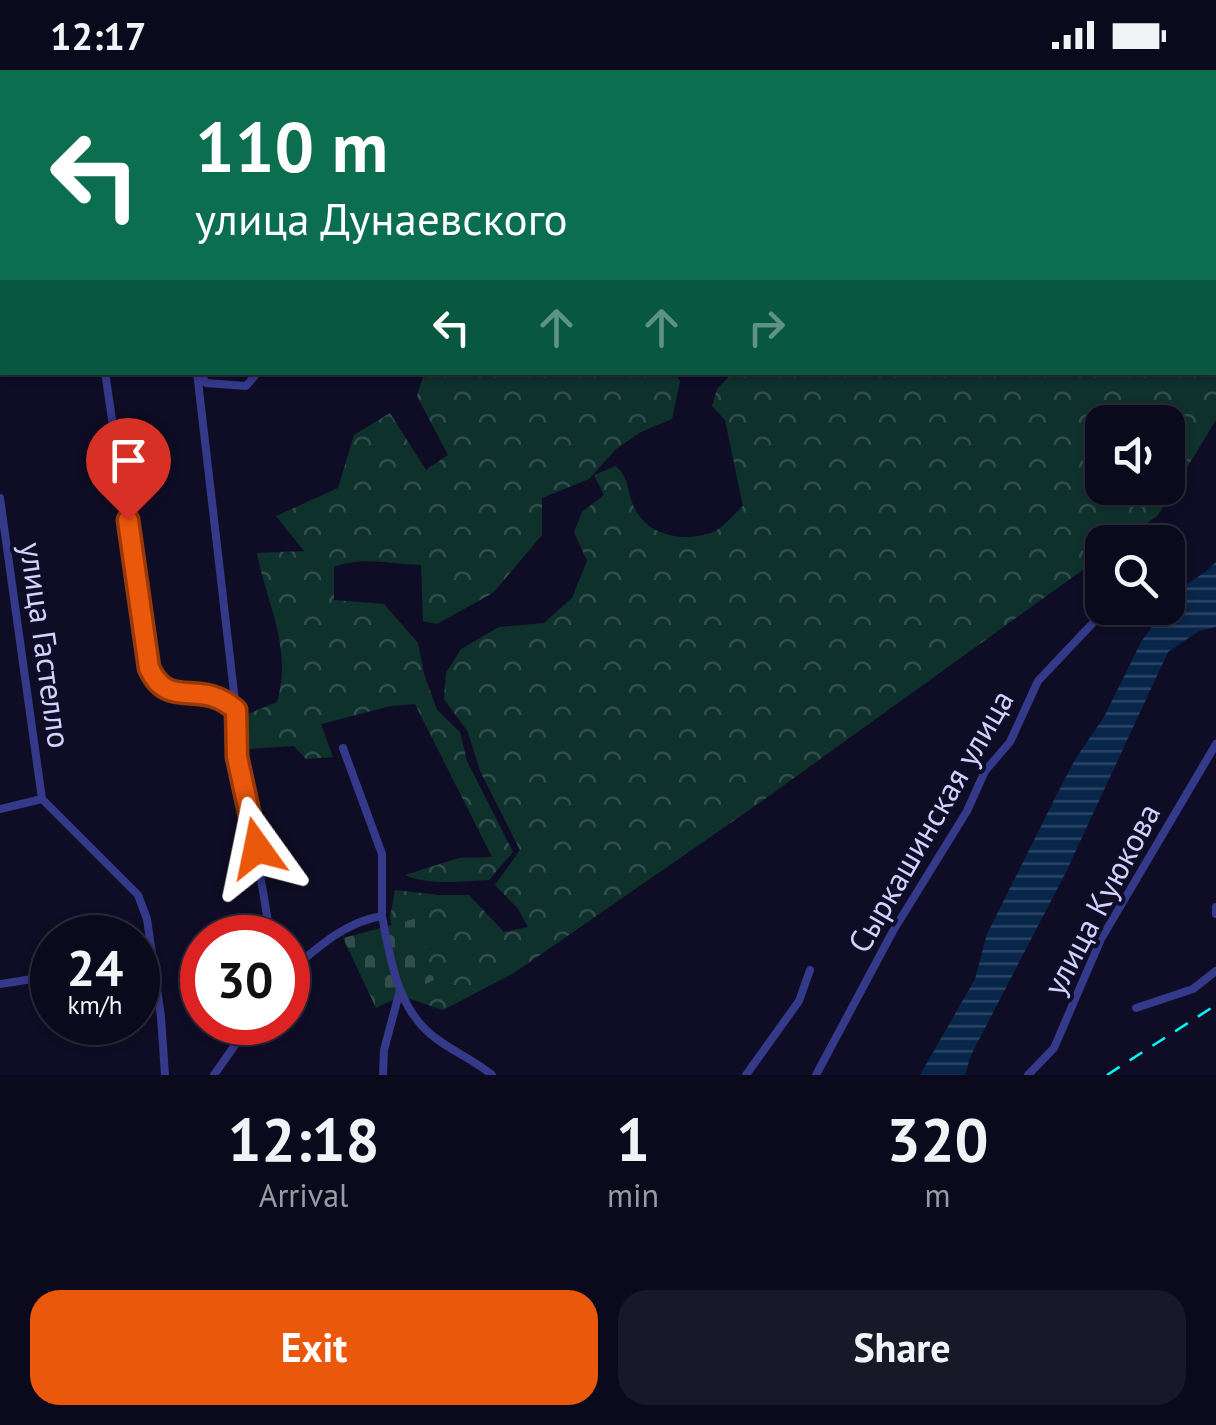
<!DOCTYPE html>
<meta charset="utf-8">
<style>
:root{--surface:#0b0a1c;--page:#191829;--text:#f1f3f6;--muted:#9a9aa3;--line:#2b2b3b;--accent:#ea580c}
body{margin:0;font-family:"PT Sans",sans-serif;background:var(--page);color:var(--text);height:100vh;display:flex;flex-direction:column;font-size:38px;white-space:nowrap}
*{box-sizing:border-box;margin:0}
p{font-size:32px;color:var(--muted)}
.icon{flex:none;width:55px;height:55px;fill:none;stroke:currentColor;stroke-width:2;stroke-linecap:round;stroke-linejoin:round}
.map{position:relative;height:1005px;overflow:hidden}
.panel{display:flex;flex-direction:column;background:var(--surface);flex:1}
.panel>*{flex:none}
.guide{position:absolute;left:0px;top:0px;width:1218px;height:305px;box-shadow:0 2px 8px #0004,0 0 0 2px var(--line);background:#0b6e4f;color:#fff;overflow:hidden}
.controls{position:absolute;left:1085px;top:335px;display:grid;gap:20px}
.controls a{display:grid;place-items:center;width:100px;height:100px;border-radius:20px;background:var(--surface);box-shadow:0 2px 8px #0004,0 0 0 2px var(--line);font-size:50px}
.speed{position:absolute;left:30px;top:845px;display:flex;gap:20px;font-size:50px;font-weight:700;text-align:center}
.speed>*{display:grid;place-content:center;width:130px;height:130px;border-radius:50%;background:var(--surface);box-shadow:0 2px 8px #0004,0 0 0 2px var(--line);line-height:1}
.speed small{font-size:25px;font-weight:400}
.speed .limit{border:15px solid #d22;background:#fff;color:#111}
.pin{position:absolute;display:grid;place-items:center;width:85px;height:85px;color:#fff;margin:-102px -42px;border-radius:50% 50% 50% 0;rotate:-45deg;box-shadow:0 0 10px #0007}
.pin .icon{rotate:45deg}
.me{position:absolute;width:110px;margin:-55px;rotate:348deg;stroke-linejoin:round;filter:drop-shadow(0 0 8px #0008)}
.turn{display:flex;align-items:center;gap:35px;height:210px;padding:0 30px;font-size:45px}
.turn .icon{width:130px;height:130px;stroke-width:2.5}
.turn b{display:block;font-size:70px;line-height:85px}
.lanes{display:flex;align-items:center;height:95px;padding:0 30px;background:#0003;justify-content:center;gap:50px;direction:ltr}
.lanes .off{opacity:.35}
.eta{display:flex;justify-content:space-evenly;align-items:center;height:170px;text-align:center}
.eta b{font-size:60px;font-weight:700;line-height:70px}
.cta{display:flex;gap:20px;margin-top:auto;padding:20px 30px}
.cta a{flex:1;height:115px;border-radius:30px;background:var(--accent);color:#fff;font-size:40px;font-weight:700;line-height:115px;text-align:center}
.cta a+a{background:var(--page);color:var(--text)}
.status{display:flex;justify-content:space-between;align-items:center;height:70px;padding:0 50px;background:var(--surface);direction:ltr}
.status svg{height:28px;fill:currentColor}
.map>svg:first-child{display:block}
.forest{fill:url(#forest-crowns);fill-rule:evenodd}
.cemetery{fill:url(#cemetery-stones)}
.water{fill:url(#water-rules)}
.lines{fill:none;stroke-linecap:round;stroke-linejoin:round}
.minor{stroke:#343989;stroke-width:8}
.rail{stroke:#00fbfd;stroke-width:2.5;stroke-dasharray:15 12;stroke-linecap:butt}
.route-casing{stroke:#983908;stroke-width:25}
.route{stroke:#ea580c;stroke-width:18}
.labels{text-anchor:middle;dominant-baseline:central;stroke-width:8;stroke-linejoin:round;paint-order:stroke}
.street-label{font-size:32px;fill:#d3d2ff;stroke:#0f0d26}
</style>
<div class="status"><b>12:17</b><svg viewBox="0 0 49 12"><path d="M0 12V9h3v3zM5 12V6h3v6zM10 12V3h3v9zM15 12V0h3v12zM26 1h20v11H26zM47 4h2v5h-2z"/></svg></div>
<div class="map">
<svg width="1216" height="1005" viewBox="0 0 1216 1005">
<defs>
<pattern id="forest-crowns" width="20" height="18" patternUnits="userSpaceOnUse" patternTransform="scale(2.5)"><rect width="20" height="18" fill="#0f312c"/><path d="M2 6a3 3 0 1 1 6 0M12 15a3 3 0 1 1 6 0" fill="none" stroke="#314e4c"/></pattern>
<pattern id="cemetery-stones" width="16" height="16" patternUnits="userSpaceOnUse" patternTransform="scale(2.5)"><rect width="16" height="16" fill="#0f312c"/><path d="M2 7V4a2 2 0 0 1 4 0v3zM10 15v-3a2 2 0 0 1 4 0v3z" fill="#314e4c"/></pattern>
<pattern id="water-rules" width="6" height="5" patternUnits="userSpaceOnUse" patternTransform="scale(2.5)"><rect width="6" height="5" fill="#08264a"/><path d="M0 2.5h6" fill="none" stroke="#2b4565"/></pattern>
</defs>
<rect width="100%" height="100%" fill="#0f0d26"/>
<path class="forest" d="M 462,0 L 928,0 L 928,2 L 462,2 Z
M 1038,0 L 1216,0 L 1216,350 L 1158,445 L 1121,472 L 1102,472 L 1102,486 L 755,736 L 514,903 L 443,940 L 407,928 L 390,847 L 395,820 L 439,825 L 469,825 L 504,862 L 528,857 L 518,839 L 495,815 L 520,780 L 480,701 L 468,662 L 444,629 L 446,603 L 461,579 L 499,557 L 544,553 L 572,528 L 587,491 L 574,462 L 582,442 L 604,425 L 594,405 L 616,396 C 630,409 627,423 635,439 C 648,466 685,473 713,462 C 723,458 735,443 743,436 L 725,350 L 712,336 L 717,319 L 732,303 L 1215,302 L 1215,2 L 1035,2 ZM 1102,352 L 1168,352 L 1168,418 L 1102,418 Z
M 424,303 L 674,302 L 680,311 L 672,349 L 641,362 L 616,379 L 589,409 L 542,428 L 542,465 L 493,523 L 437,554 L 423,551 L 421,495 C 391,494 361,486 334,497 L 334,530 L 384,534 L 418,573 L 424,604 L 437,640 L 460,662 L 467,691 L 513,782 L 489,810 C 462,811 430,816 405,805 L 459,788 L 492,787 L 415,634 L 391,636 L 321,654 L 333,687 L 306,689 L 294,676 L 248,679 L 248,644 L 277,632 C 293,579 267,535 257,483 L 304,481 L 276,446 L 338,418 L 354,365 L 390,343 L 426,400 L 448,385 L 417,326 Z"/>
<path class="cemetery" d="M 418,848 L 434,910 L 376,938 L 343,868 Z"/>
<path class="water" d="M 1216,492 L 1216,557 L 1199,561 L 1168,582 L 1066,802 L 971,985 L 965,1005 L 920,1005 L 975,909 L 987,864 L 1057,724 L 1076,688 L 1104,647 L 1141,572 L 1180,518 L 1204,503 Z"/>
<g class="lines">
<path class="minor" d="M 318,0 L 327,2
M 416,0 L 416,2
M 0,2 L 0,0
M 253,2 L 253,0
M 405,2 L 406,0
M 105,302 L 149,598 C 169,641 200,607 236,640
M 197,302 L 236,640 C 238,717 261,791 270,868
M 200,303 L 206,313 L 246,316 L 258,302
M 0,428 L 42,729
M 343,678 L 382,784 L 382,846
M 42,729 L 138,825 L 147,849 L 161,947 L 165,1005
M 0,739 L 42,729
M 1216,837 L 1216,844
M 288,903 C 316,879 344,852 382,846 C 390,886 396,932 427,961 C 446,979 472,988 492,1005
M 0,914 L 52,906
M 1136,938 L 1193,919 L 1216,901
M 214,1005 L 251,952
M 383,1005 L 384,980 L 400,920
M 746,1005 L 799,931 L 810,900
M 816,1005 L 893,861 L 967,741 L 985,701 L 1010,672 L 1038,611 L 1107,538
M 1028,1005 L 1054,978 L 1101,869 L 1216,674"/>
<path class="rail" d="M 1107,1005 L 1216,935"/>
</g>
<g class="lines">
<g class="route-casing">
<path id="route" d="M 128,450 L 149,598 C 169,642 200,607 236,640 L 237,687 L 257,778"/>
</g>
<use href="#route" class="route"/>
</g>
<g class="labels">
<g class="street-label">
<text transform="translate(46 575) rotate(82)">улица Гастелло</text>
<text transform="translate(930 751) rotate(-60)">Сыркашинская улица</text>
<text transform="translate(1101 829) rotate(-62)">улица Куюкова</text>
</g>
</g>
</svg>
<div class="controls">
<a><svg class="icon" aria-label="sound" viewBox="0 0 24 24"><path d="M4 9h4l5-4v14l-5-4H4zM17 9q2 3 0 6"/></svg></a>
<a><svg class="icon" aria-label="search" viewBox="0 0 24 24"><circle cx="10" cy="10" r="6"/><path d="M15 15l6 6"/></svg></a>
</div>
<div class="speed"><div>24<small>km/h</small></div><div class="limit">30</div></div>
<div class="pin" style="left:128px;top:450px;background:#d93025"><svg class="icon" aria-label="arrive" viewBox="0 0 24 24"><path d="M6 21V4h12l-3 4 3 4H6"/></svg></div>
<svg class="me" style="left:257px;top:778px" viewBox="-20 -20 40 40"><path d="M0-17L14 15 0 8-14 15z" fill="#ea580c" stroke="#fff" stroke-width="4"/></svg>
<div class="guide">
<div class="turn"><svg class="icon" aria-label="left" viewBox="0 0 24 24"><path d="M17 20v-9H6M10 6l-5 5 5 5"/></svg><div><b>110 m</b>улица Дунаевского</div></div>
<div class="lanes"><svg class="icon" aria-label="left" viewBox="0 0 24 24"><path d="M17 20v-9H6M10 6l-5 5 5 5"/></svg><svg class="icon off" aria-label="ahead" viewBox="0 0 24 24"><path d="M12 20V5M6 11l6-6 6 6"/></svg><svg class="icon off" aria-label="ahead" viewBox="0 0 24 24"><path d="M12 20V5M6 11l6-6 6 6"/></svg><svg class="icon off" aria-label="right" viewBox="0 0 24 24"><path d="M7 20v-9h11M14 6l5 5-5 5"/></svg></div>
</div>
</div>
<section class="panel">
<div class="eta">
<div><b>12:18</b><p>Arrival</p></div>
<div><b>1</b><p>min</p></div>
<div><b>320</b><p>m</p></div>
</div>
<div class="cta"><a>Exit</a><a>Share</a></div>
</section>
